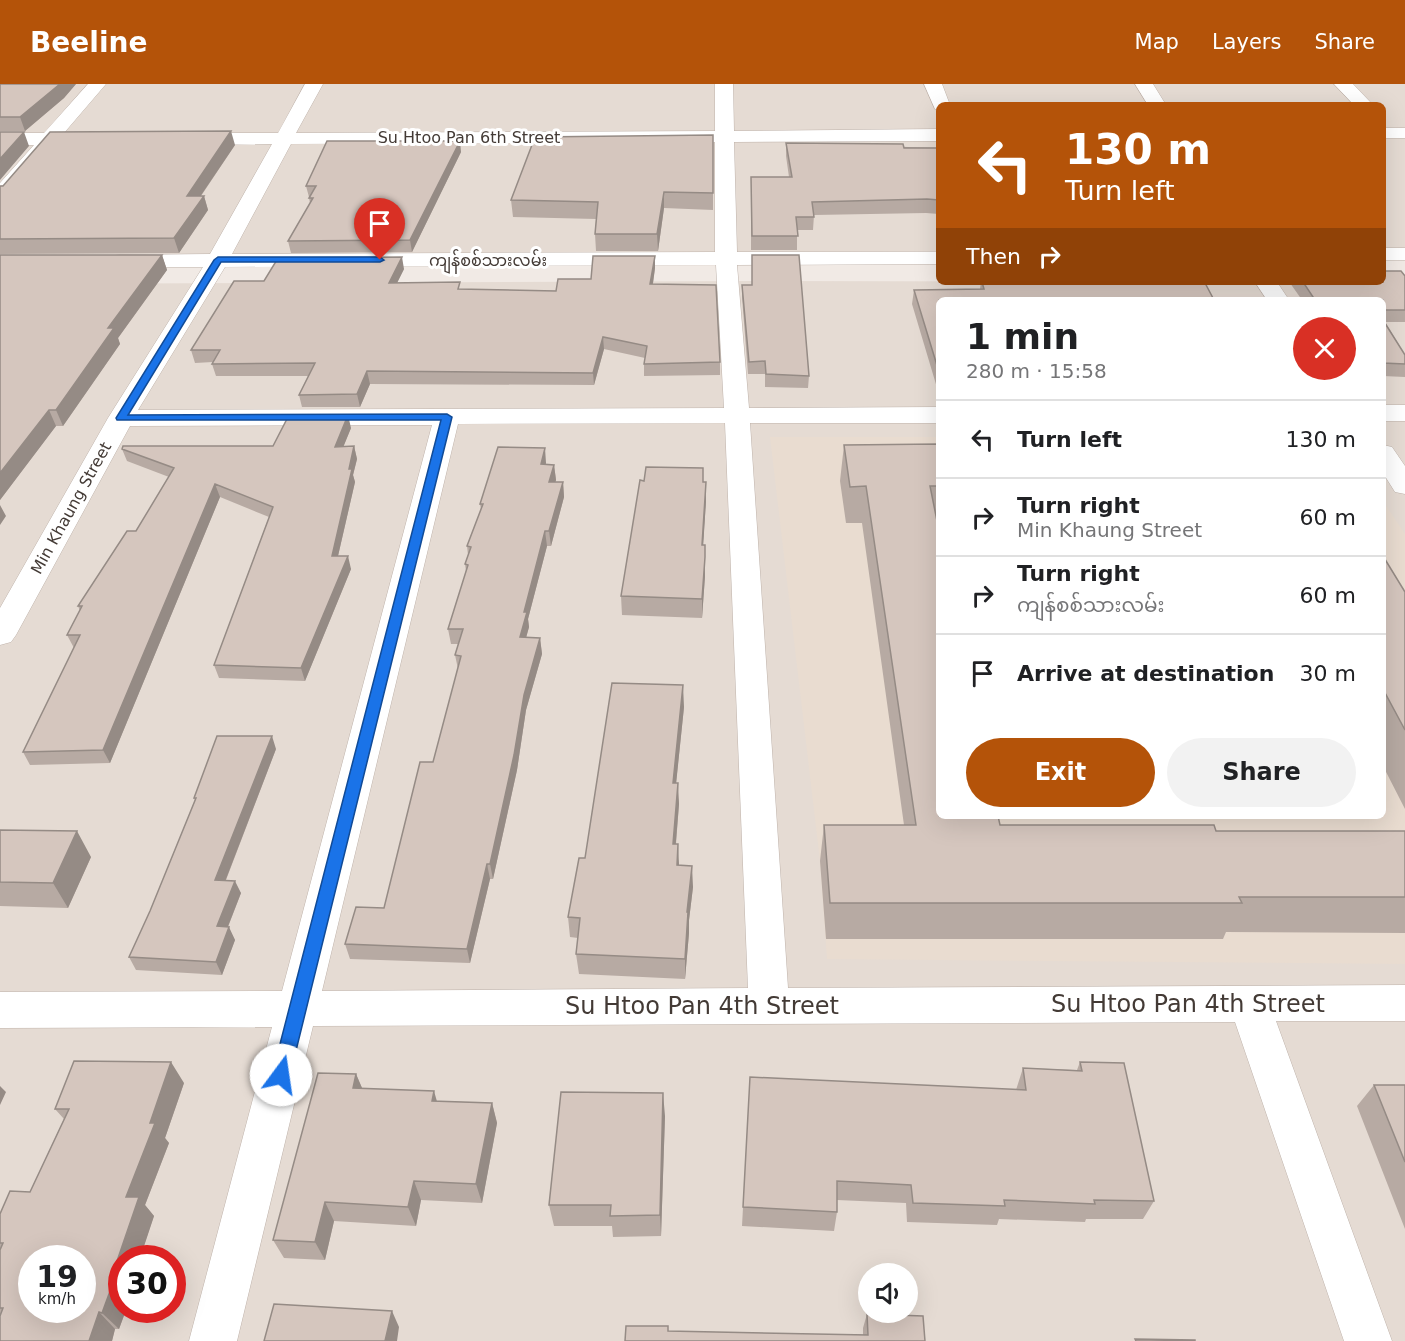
<!DOCTYPE html>
<meta charset="utf-8">
<style>
:root{--surface:#fff;--page:#f2f2f2;--text:#202124;--muted:#757577;--line:#e0e0e0;--accent:#b45309}
body{margin:0;font-family:"DejaVu Sans","Noto Sans Myanmar",sans-serif;background:var(--page);color:var(--text);height:100vh;display:flex;flex-direction:column;font-size:22px;white-space:nowrap}
*{box-sizing:border-box;margin:0}
p{font-size:20px;color:var(--muted)}
.icon{flex:none;width:33px;height:33px;fill:none;stroke:currentColor;stroke-width:2;stroke-linecap:round;stroke-linejoin:round}
.map{position:relative;flex:1;overflow:hidden}
.sheet{position:absolute;left:936px;top:213px;width:450px;height:522px;display:flex;flex-direction:column;background:var(--surface);border-radius:9px;box-shadow:0 6px 24px #0002}
.sheet>*{flex:none}
.hud{position:absolute;left:936px;top:18px;width:450px;height:183px;border-radius:9px;box-shadow:0 6px 24px #0002;background:#b45309;color:#fff;overflow:hidden}
.fabs{position:absolute;left:858px;top:1179px;display:grid;gap:12px}
.fabs a{display:grid;place-items:center;width:60px;height:60px;border-radius:50%;background:var(--surface);box-shadow:0 6px 24px #0002;font-size:30px}
.speed{position:absolute;left:18px;top:1161px;display:flex;gap:12px;font-size:30px;font-weight:700;text-align:center}
.speed>*{display:grid;place-content:center;width:78px;height:78px;border-radius:50%;background:var(--surface);box-shadow:0 6px 24px #0002;line-height:1}
.speed small{font-size:15px;font-weight:400}
.speed .limit{border:9px solid #d22;background:#fff;color:#111}
.pin{position:absolute;display:grid;place-items:center;width:51px;height:51px;color:#fff;margin:-62px -26px;border-radius:50% 50% 50% 0;rotate:-45deg;box-shadow:0 0 6px #0007}
.pin .icon{rotate:45deg}
.me{position:absolute;width:66px;margin:-33px;rotate:14deg;stroke-linejoin:round;filter:drop-shadow(0 0 4px #0008)}
.turn{display:flex;align-items:center;gap:21px;height:126px;padding:0 30px;font-size:27px}
.turn .icon{width:78px;height:78px;stroke-width:2.5}
.turn b{display:block;font-size:42px;line-height:51px}
.then{display:flex;align-items:center;height:57px;padding:0 30px;background:#0003;gap:12px;font-size:22px}
.round{display:grid;place-items:center;flex:none;width:63px;height:63px;border-radius:32px;background:var(--page)}
.summary{display:flex;align-items:center;justify-content:space-between;height:102px;padding:0 30px}
h1{font-size:36px;font-weight:800;line-height:45px}
.primary-button{display:flex;gap:12px;margin-top:auto;padding:12px 30px}
.primary-button a{flex:1;height:69px;border-radius:36px;background:var(--accent);color:#fff;font-size:24px;font-weight:800;line-height:69px;text-align:center}
.primary-button a+a{background:var(--page);color:var(--text)}
ul{padding:0;list-style:none}
li{display:flex;align-items:center;gap:18px;height:78px;padding:0 30px;border-top:2px solid var(--line)}
li div{flex:1}
li b{display:block;font-size:22px}
li em{font-style:normal}
header{display:flex;align-items:center;gap:36px;box-sizing:border-box;height:84px;padding:0 30px;background:var(--accent);color:#fff}
header strong{font-size:28px}
nav{display:flex;gap:33px;margin-inline-start:auto;font-size:21px}
.map>svg:first-child{display:block}
.residential{fill:#e5dbd3;fill-rule:evenodd}
.education{fill:#e9dcd0}
.lines{fill:none;stroke-linecap:round;stroke-linejoin:round}
.minor-casing{stroke:#bfb3ab;stroke-width:1}
.minor{fill:#fff;fill-rule:evenodd}
.wall{fill:#b7aaa3}
.shaded-wall{fill:#958b85}
.building{fill:#d5c6be;stroke:#958b85;stroke-width:1.5;fill-rule:evenodd}
.route{fill:#1a73e8;stroke:#114b97;stroke-width:1.5}
.labels{text-anchor:middle;dominant-baseline:central;stroke-width:6;stroke-linejoin:round;paint-order:stroke}
.far-street-label{font-size:16px;fill:#433a35;stroke:#fff}
.near-street-label{font-size:24px;fill:#433a35;stroke:#fff}
</style>
<header>
<strong>Beeline</strong>
<nav><a>Map</a><a>Layers</a><a>Share</a></nav>
</header>
<div class="map">
<svg width="1405" height="1257" viewBox="0 0 1405 1257">
<rect width="100%" height="100%" fill="#f1eae5"/>
<path class="residential" d="M 0,0 L 1405,0 L 1405,165 L 1383,165 L 1383,21 L 939,21 L 939,167 L 0,171 Z
M 1405,195 L 1405,1257 L 0,1257 L 0,200 L 752,197 L 1383,198 ZM 939,216 L 1383,216 L 1383,732 L 939,732 ZM 32,1174 L 82,1174 L 82,1226 L 32,1226 ZM 122,1174 L 172,1174 L 172,1226 L 122,1226 ZM 868,1190 L 908,1190 L 908,1228 L 868,1228 Z"/>
<path class="education" d="M 770,353 L 939,353 L 939,732 L 1383,732 L 1383,417 L 1405,450 L 1405,880 L 827,875 L 820,777 Z"/>
<g class="lines">
<g class="minor-casing">
<path id="minor" d="M 88,0 L 106,0 L 64,49 L 95,51 L 97,55 L 95,59 L 54,61 L 7,115 L 0,117 L 0,99 L 34,61 L 0,61 L 0,49 L 44,49 Z
M 305,0 L 323,0 L 296,49 L 715,47 L 715,0 L 733,0 L 734,47 L 939,45 L 939,57 L 734,58 L 737,168 L 939,168 L 939,180 L 737,181 L 749,324 L 939,323 L 939,339 L 750,339 L 788,904 L 1405,901 L 1405,937 L 1276,937 L 1392,1257 L 1344,1257 L 1235,938 L 313,942 L 237,1257 L 189,1257 L 272,943 L 0,944 L 0,908 L 282,907 L 432,341 L 130,342 L 16,551 L 11,558 L 0,561 L 0,524 L 108,334 L 203,183 L 119,183 L 111,182 L 108,177 L 111,172 L 119,171 L 210,170 L 272,60 L 188,61 L 181,59 L 179,55 L 181,51 L 188,49 L 278,49 ZM 715,58 L 715,168 L 232,170 L 291,60 ZM 716,181 L 724,324 L 138,326 L 225,183 ZM 725,339 L 748,904 L 322,907 L 458,340 Z
M 924,0 L 942,0 L 950,21 L 939,21 L 939,26 L 935,25 Z
M 1135,0 L 1153,0 L 1166,21 L 1148,21 Z
M 1334,0 L 1353,0 L 1373,21 L 1354,21 Z
M 1383,44 L 1405,44 L 1405,54 L 1383,54 Z
M 1383,164 L 1405,164 L 1405,176 L 1383,176 Z
M 1255,198 L 1277,198 L 1289,216 L 1267,216 Z
M 1383,321 L 1405,321 L 1405,337 L 1383,337 Z
M 1383,361 L 1392,363 L 1405,382 L 1405,410 L 1395,408 L 1383,389 Z"/>
</g>
<use href="#minor" class="minor"/>
</g>
<path class="wall" d="M 0,0 L 76,0 L 64,14 L 25,47 L 0,47 Z
M 713,51 L 713,126 L 664,124 L 658,167 L 596,167 L 595,150 L 596,135 L 513,133 L 511,116 Z
M 786,59 L 939,64 L 939,130 L 926,129 L 814,131 L 813,146 L 797,146 L 797,166 L 751,166 L 751,93 L 789,93 L 786,72 Z
M 235,61 L 201,112 L 204,112 L 208,126 L 179,169 L 0,170 L 0,102 Z
M 461,68 L 412,168 L 291,169 L 288,157 L 310,119 L 309,114 L 309,113 L 306,102 Z
M 0,171 L 162,171 L 167,186 L 118,254 L 120,260 L 63,342 L 56,342 L 0,416 Z
M 752,171 L 809,292 L 808,304 L 765,303 L 765,290 L 748,290 L 742,213 L 742,201 L 752,201 Z
M 655,184 L 653,200 L 720,278 L 720,291 L 644,292 L 644,280 L 645,274 L 604,265 L 594,301 L 370,300 L 360,323 L 302,323 L 299,311 L 308,292 L 216,292 L 212,280 L 213,278 L 195,279 L 191,266 L 264,197 L 404,185 L 397,199 L 461,205 L 556,207 L 591,195 Z
M 1405,192 L 1405,238 L 1385,238 L 1405,271 L 1405,293 L 1383,292 L 1383,216 L 1302,216 L 1290,199 L 1383,198 Z
M 981,198 L 1056,198 L 939,216 L 939,307 L 938,307 L 912,220 L 914,206 L 980,205 Z
M 351,344 L 343,363 L 354,362 L 357,375 L 353,391 L 355,398 L 338,472 L 351,485 L 305,597 L 219,594 L 214,581 L 269,433 L 220,413 L 110,679 L 30,681 L 23,668 L 74,564 L 67,551 L 80,527 L 78,522 L 136,447 L 169,393 L 127,377 L 122,365 L 273,362 Z
M 939,360 L 939,438 L 937,438 L 1000,741 L 1216,747 L 1405,747 L 1405,849 L 1226,848 L 1223,855 L 826,855 L 820,777 L 824,741 L 904,741 L 862,439 L 846,439 L 840,397 L 844,361 Z
M 546,379 L 546,381 L 554,381 L 556,396 L 555,398 L 563,398 L 564,413 L 551,462 L 547,462 L 528,535 L 529,543 L 526,554 L 540,554 L 542,570 L 526,626 L 517,686 L 493,795 L 490,795 L 470,879 L 350,875 L 345,860 L 384,824 L 433,678 L 458,585 L 455,571 L 458,560 L 451,560 L 448,545 L 466,487 L 465,480 L 468,471 L 467,462 L 481,425 L 480,420 Z
M 703,398 L 706,417 L 703,461 L 705,492 L 702,534 L 622,531 L 621,512 Z
M 1383,472 L 1405,508 L 1405,725 L 1383,682 Z
M 684,623 L 676,699 L 679,720 L 676,760 L 679,781 L 693,803 L 689,836 L 689,849 L 685,895 L 579,890 L 576,870 L 578,854 L 570,853 L 568,833 L 585,774 Z
M 276,665 L 226,796 L 241,809 L 228,843 L 235,856 L 222,891 L 136,886 L 129,873 L 150,827 L 195,716 L 194,714 Z
M 0,746 L 91,773 L 68,824 L 0,822 Z
M 1080,978 L 1154,1117 L 1143,1135 L 1086,1135 L 1085,1138 L 999,1135 L 997,1141 L 907,1138 L 906,1119 L 837,1116 L 837,1128 L 834,1147 L 742,1142 L 750,993 L 1016,1006 L 1023,984 L 1077,986 Z
M 356,990 L 362,1004 L 437,1017 L 492,1019 L 497,1039 L 482,1119 L 421,1116 L 416,1142 L 334,1137 L 325,1176 L 284,1174 L 273,1156 Z
M 184,999 L 165,1054 L 169,1059 L 145,1121 L 154,1132 L 140,1174 L 122,1174 L 122,1226 L 126,1226 L 119,1245 L 115,1245 L 112,1257 L 0,1257 L 0,1130 L 30,1108 L 64,1035 L 55,1025 Z
M 1374,1001 L 1405,1001 L 1405,1145 L 1357,1022 Z
M 665,1032 L 661,1152 L 613,1153 L 612,1142 L 554,1142 L 549,1121 Z
M 867,1230 L 925,1257 L 625,1257 L 668,1242 L 668,1247 L 863,1251 L 863,1244 Z"/>
<path class="shaded-wall" d="M 60,0 L 76,0 L 64,14 L 25,47 L 20,33 Z
M 231,47 L 235,61 L 191,126 L 187,112 Z
M 24,48 L 29,62 L 0,96 L 0,75 Z
M 460,57 L 461,68 L 412,168 L 410,156 Z
M 664,108 L 664,124 L 658,167 L 657,150 Z
M 204,112 L 208,126 L 179,169 L 174,154 Z
M 162,171 L 167,186 L 118,254 L 120,260 L 63,342 L 56,326 L 108,244 Z
M 655,172 L 655,184 L 651,212 L 650,200 Z
M 402,173 L 404,185 L 391,211 L 389,199 Z
M 603,253 L 604,265 L 594,301 L 593,289 Z
M 367,287 L 370,300 L 360,323 L 357,310 Z
M 49,326 L 56,342 L 0,416 L 0,389 Z
M 348,331 L 351,344 L 338,376 L 335,363 Z
M 354,362 L 357,375 L 353,391 L 355,398 L 335,485 L 332,472 Z
M 545,364 L 546,379 L 542,395 L 541,380 Z
M 554,381 L 556,396 L 551,413 L 549,398 Z
M 563,398 L 564,413 L 551,462 L 549,447 Z
M 706,398 L 706,417 L 702,480 L 702,461 Z
M 215,400 L 220,413 L 110,679 L 103,666 Z
M 0,421 L 6,432 L 0,441 Z
M 545,447 L 547,462 L 528,535 L 529,543 L 522,568 L 520,553 L 524,528 Z
M 348,472 L 351,485 L 305,597 L 301,584 Z
M 705,473 L 705,492 L 702,534 L 702,515 Z
M 540,554 L 542,570 L 526,626 L 517,686 L 493,795 L 490,780 L 524,611 Z
M 683,601 L 684,623 L 674,720 L 673,699 Z
M 272,652 L 276,665 L 221,808 L 215,796 Z
M 678,699 L 679,720 L 674,781 L 673,760 Z
M 77,747 L 91,773 L 68,824 L 53,799 Z
M 678,760 L 679,781 L 677,781 Z
M 487,780 L 490,795 L 470,879 L 467,865 Z
M 692,782 L 693,803 L 689,836 L 689,849 L 685,895 L 685,875 L 687,828 Z
M 235,797 L 241,809 L 223,855 L 217,842 Z
M 229,843 L 235,856 L 222,891 L 216,878 Z
M 171,978 L 184,999 L 165,1054 L 169,1059 L 145,1121 L 154,1132 L 140,1174 L 122,1174 L 122,1226 L 126,1226 L 119,1245 L 102,1229 L 116,1180 L 126,1113 L 150,1039 Z
M 356,990 L 365,1011 L 353,1004 Z
M 0,1002 L 6,1008 L 0,1021 Z
M 434,1007 L 440,1028 L 432,1017 Z
M 663,1009 L 665,1032 L 661,1152 L 660,1131 Z
M 492,1019 L 497,1039 L 482,1119 L 476,1100 Z
M 414,1097 L 421,1116 L 416,1142 L 408,1123 Z
M 325,1118 L 334,1137 L 325,1176 L 315,1158 Z
M 392,1227 L 399,1243 L 397,1257 L 385,1257 Z
M 99,1228 L 115,1245 L 112,1257 L 89,1257 Z"/>
<path class="building" d="M 0,0 L 60,0 L 20,33 L 0,33 Z
M 231,47 L 187,112 L 204,112 L 174,154 L 0,155 L 0,102 L 3,102 L 50,48 Z
M 0,48 L 24,48 L 0,75 Z
M 713,51 L 713,109 L 664,108 L 657,150 L 595,150 L 598,118 L 511,116 L 535,53 Z
M 327,57 L 460,57 L 410,156 L 288,157 L 313,114 L 309,114 L 316,102 L 306,102 Z
M 786,59 L 903,60 L 904,64 L 939,64 L 939,116 L 927,115 L 812,118 L 814,133 L 796,133 L 798,152 L 752,152 L 751,93 L 792,93 Z
M 0,171 L 162,171 L 108,244 L 114,244 L 56,326 L 49,326 L 0,389 Z
M 752,171 L 799,171 L 809,292 L 766,290 L 765,277 L 749,278 L 742,201 L 752,201 Z
M 593,172 L 655,172 L 650,200 L 716,201 L 720,278 L 644,280 L 647,262 L 603,253 L 593,289 L 367,287 L 357,310 L 299,311 L 315,279 L 212,280 L 220,266 L 191,266 L 234,197 L 264,197 L 278,174 L 402,173 L 389,199 L 460,198 L 458,205 L 556,207 L 558,195 L 591,195 Z
M 1383,187 L 1401,187 L 1405,192 L 1405,226 L 1383,226 L 1383,216 L 1315,216 L 1303,198 L 1383,198 Z
M 982,198 L 1205,199 L 1214,216 L 939,216 L 939,288 L 914,206 L 984,205 Z
M 1383,236 L 1405,271 L 1405,280 L 1383,279 Z
M 289,331 L 348,331 L 335,363 L 354,362 L 349,385 L 352,385 L 332,472 L 348,472 L 301,584 L 214,581 L 273,423 L 215,400 L 103,666 L 23,668 L 80,551 L 67,551 L 82,522 L 78,522 L 127,447 L 136,447 L 174,384 L 122,365 L 123,362 L 273,362 Z
M 939,360 L 939,402 L 930,402 L 939,447 L 939,732 L 998,732 L 1000,741 L 1214,741 L 1216,747 L 1405,747 L 1405,813 L 1239,813 L 1242,819 L 830,819 L 824,741 L 916,741 L 866,402 L 850,403 L 844,361 Z
M 498,363 L 545,364 L 541,380 L 554,381 L 549,398 L 563,398 L 549,447 L 545,447 L 524,528 L 527,528 L 520,553 L 540,554 L 524,611 L 514,671 L 490,780 L 487,780 L 467,865 L 345,860 L 356,823 L 384,824 L 420,678 L 433,678 L 461,572 L 455,571 L 463,545 L 448,545 L 468,481 L 465,480 L 471,463 L 467,462 L 483,420 L 480,420 Z
M 646,383 L 703,384 L 703,398 L 706,398 L 702,461 L 705,461 L 705,473 L 702,515 L 621,512 L 640,396 L 644,397 Z
M 1383,472 L 1405,508 L 1405,646 L 1383,605 Z
M 612,599 L 683,601 L 673,699 L 678,699 L 673,760 L 678,760 L 677,781 L 692,782 L 687,828 L 688,828 L 685,875 L 576,870 L 580,834 L 568,833 L 579,774 L 585,774 Z
M 217,652 L 272,652 L 215,796 L 235,797 L 217,842 L 229,843 L 216,878 L 129,873 L 150,827 L 196,714 L 194,714 Z
M 0,746 L 77,747 L 53,799 L 0,798 Z
M 74,977 L 171,978 L 150,1039 L 155,1039 L 126,1113 L 139,1113 L 116,1180 L 120,1180 L 102,1229 L 99,1228 L 89,1257 L 0,1257 L 0,1232 L 3,1224 L 0,1224 L 0,1166 L 3,1159 L 0,1159 L 0,1130 L 10,1107 L 30,1108 L 69,1025 L 55,1025 ZM 32,1174 L 82,1174 L 82,1226 L 32,1226 Z
M 1080,978 L 1124,979 L 1154,1117 L 1094,1116 L 1095,1120 L 1004,1116 L 1005,1122 L 913,1119 L 911,1101 L 837,1097 L 837,1128 L 743,1123 L 750,993 L 1026,1006 L 1023,984 L 1082,987 Z
M 318,989 L 356,990 L 353,1004 L 434,1007 L 432,1017 L 492,1019 L 476,1100 L 414,1097 L 408,1123 L 325,1118 L 315,1158 L 273,1156 Z
M 1374,1001 L 1405,1001 L 1405,1078 Z
M 561,1008 L 663,1009 L 660,1131 L 610,1132 L 611,1121 L 549,1121 Z
M 274,1220 L 392,1227 L 385,1257 L 264,1257 Z
M 867,1230 L 923,1232 L 925,1257 L 625,1257 L 626,1242 L 668,1242 L 668,1247 L 868,1251 Z
M 1135,1255 L 1195,1256 L 1195,1257 L 1136,1257 Z"/>
<path class="route" d="M 218,173 L 380,173 L 384,176 L 380,178 L 221,178 L 128,331 L 447,330 L 452,333 L 290,991 L 287,997 L 281,999 L 275,997 L 272,991 L 441,336 L 117,336 L 116,334 L 214,176 Z"/>
<g class="labels">
<g class="far-street-label">
<text x="469" y="53">Su Htoo Pan 6th Street</text>
<text x="488" y="176">ကျန်စစ်သားလမ်း</text>
<text transform="translate(71 424) rotate(-61)">Min Khaung Street</text>
</g>
<g class="near-street-label">
<text x="1188" y="920">Su Htoo Pan 4th Street</text>
<text x="702" y="922">Su Htoo Pan 4th Street</text>
</g>
</g>
</svg>
<div class="fabs">
<a><svg class="icon" aria-label="sound" viewBox="0 0 24 24"><path d="M4 9h4l5-4v14l-5-4H4zM17 9q2 3 0 6"/></svg></a>
</div>
<div class="speed"><div>19<small>km/h</small></div><div class="limit">30</div></div>
<div class="pin" style="left:380px;top:176px;background:#d93025"><svg class="icon" aria-label="arrive" viewBox="0 0 24 24"><path d="M6 21V4h12l-3 4 3 4H6"/></svg></div>
<svg class="me" style="left:281px;top:991px" viewBox="-20 -20 40 40"><circle r="19" fill="#fff"/><path d="M0-13L10 11 0 6-10 11z" fill="#1a73e8"/></svg>
<div class="hud">
<div class="turn"><svg class="icon" aria-label="left" viewBox="0 0 24 24"><path d="M17 20v-9H6M10 6l-5 5 5 5"/></svg><div><b>130 m</b>Turn left</div></div>
<div class="then">Then<svg class="icon" aria-label="right" viewBox="0 0 24 24"><path d="M7 20v-9h11M14 6l5 5-5 5"/></svg></div>
</div>
<section class="sheet">
<div class="summary"><div><h1>1 min</h1><p>280 m · 15:58</p></div><a class="round" style="background:#d93025;color:#fff"><svg class="icon" aria-label="close" viewBox="0 0 24 24"><path d="M6 6l12 12M18 6L6 18"/></svg></a></div>
<ul>
<li><svg class="icon" aria-label="left" viewBox="0 0 24 24"><path d="M17 20v-9H6M10 6l-5 5 5 5"/></svg><div><b>Turn left</b></div><em>130 m</em></li>
<li><svg class="icon" aria-label="right" viewBox="0 0 24 24"><path d="M7 20v-9h11M14 6l5 5-5 5"/></svg><div><b>Turn right</b><p>Min Khaung Street</p></div><em>60 m</em></li>
<li><svg class="icon" aria-label="right" viewBox="0 0 24 24"><path d="M7 20v-9h11M14 6l5 5-5 5"/></svg><div><b>Turn right</b><p>ကျန်စစ်သားလမ်း</p></div><em>60 m</em></li>
<li><svg class="icon" aria-label="arrive" viewBox="0 0 24 24"><path d="M6 21V4h12l-3 4 3 4H6"/></svg><div><b>Arrive at destination</b></div><em>30 m</em></li>
</ul>
<div class="primary-button"><a>Exit</a><a>Share</a></div>
</section>
</div>
